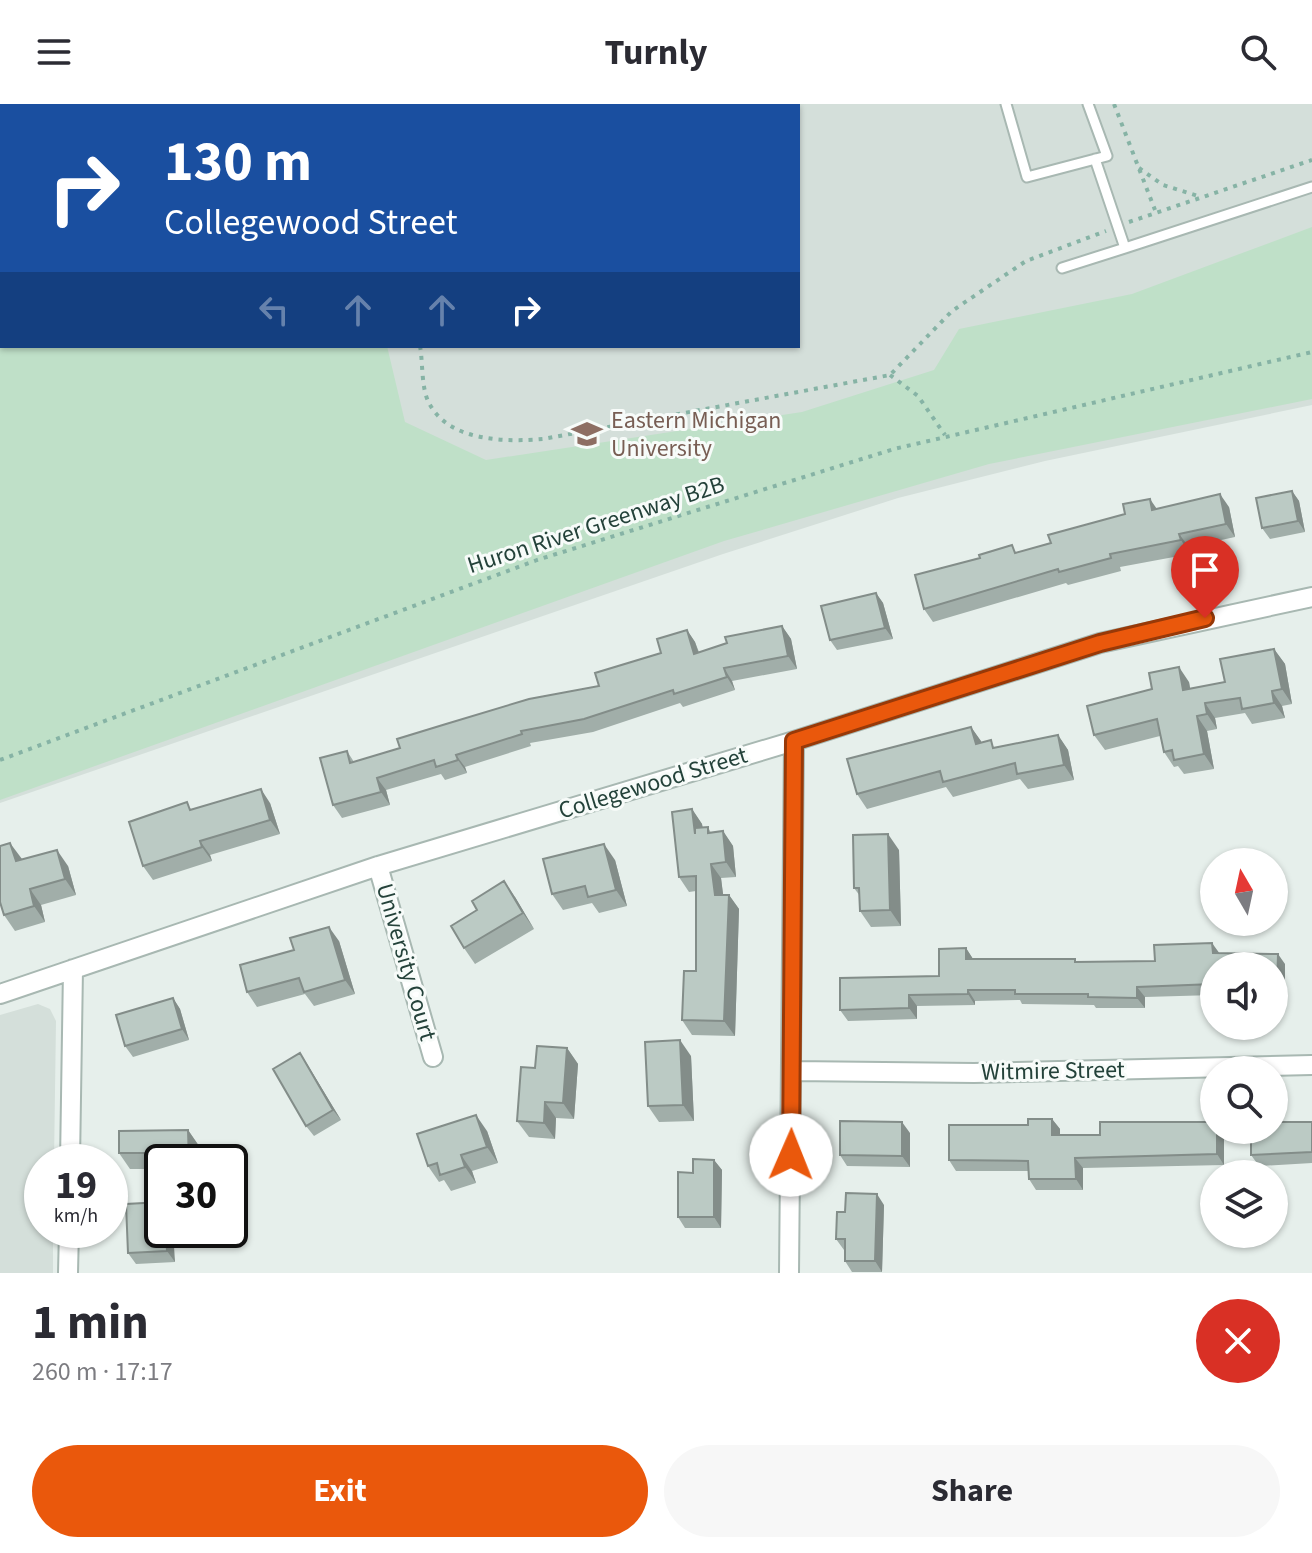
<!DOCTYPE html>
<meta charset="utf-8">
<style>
:root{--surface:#fff;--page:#f7f7f7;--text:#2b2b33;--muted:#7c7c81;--accent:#ea580c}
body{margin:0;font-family:"Source Sans 3",sans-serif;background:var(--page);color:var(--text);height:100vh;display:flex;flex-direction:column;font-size:30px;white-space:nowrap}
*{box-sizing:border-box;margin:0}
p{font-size:26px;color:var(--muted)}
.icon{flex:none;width:44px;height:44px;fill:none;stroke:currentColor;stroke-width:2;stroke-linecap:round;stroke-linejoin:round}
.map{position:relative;height:1169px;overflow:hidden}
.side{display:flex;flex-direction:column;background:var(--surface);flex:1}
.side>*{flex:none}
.guide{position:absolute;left:0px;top:0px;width:800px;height:244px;box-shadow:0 2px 6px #0004;background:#1a4fa0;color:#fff;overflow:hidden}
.needle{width:52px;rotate:351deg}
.fabs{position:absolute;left:1200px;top:744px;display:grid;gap:16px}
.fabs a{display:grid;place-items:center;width:88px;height:88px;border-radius:50%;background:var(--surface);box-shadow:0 2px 6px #0004;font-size:40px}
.speed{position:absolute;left:24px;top:1040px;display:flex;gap:16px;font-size:40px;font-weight:700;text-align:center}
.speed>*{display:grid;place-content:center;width:104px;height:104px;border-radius:50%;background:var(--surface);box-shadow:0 2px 6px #0004;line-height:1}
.speed small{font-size:20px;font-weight:400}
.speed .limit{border:4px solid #111;border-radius:12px;background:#fff;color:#111}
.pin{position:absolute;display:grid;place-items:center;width:68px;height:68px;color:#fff;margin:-82px -34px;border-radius:50% 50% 50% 0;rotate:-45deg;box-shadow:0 0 8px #0007}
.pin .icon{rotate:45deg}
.me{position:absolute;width:88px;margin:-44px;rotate:1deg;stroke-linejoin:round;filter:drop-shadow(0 0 6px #0008)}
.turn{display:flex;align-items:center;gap:28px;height:168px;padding:0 32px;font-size:36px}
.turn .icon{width:104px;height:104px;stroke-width:2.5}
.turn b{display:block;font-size:56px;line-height:68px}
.lanes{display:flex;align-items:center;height:76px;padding:0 32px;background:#0003;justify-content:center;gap:40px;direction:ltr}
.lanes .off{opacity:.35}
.round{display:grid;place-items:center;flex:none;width:84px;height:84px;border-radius:42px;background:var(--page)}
.summary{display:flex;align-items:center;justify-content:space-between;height:136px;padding:0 32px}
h1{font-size:48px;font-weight:700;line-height:60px}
.primary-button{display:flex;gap:16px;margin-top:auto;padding:16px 32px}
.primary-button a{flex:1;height:92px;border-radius:48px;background:var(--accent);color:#fff;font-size:32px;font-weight:700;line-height:92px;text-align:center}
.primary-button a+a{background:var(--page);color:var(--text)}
header{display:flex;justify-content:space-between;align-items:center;height:104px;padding:0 32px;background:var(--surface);font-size:36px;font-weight:700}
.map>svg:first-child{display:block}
.built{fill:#d4dfda;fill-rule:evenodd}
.green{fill:#bfe0c8}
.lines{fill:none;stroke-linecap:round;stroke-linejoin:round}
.service-casing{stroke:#a8b8b2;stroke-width:13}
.minor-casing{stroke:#a8b8b2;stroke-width:22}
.path{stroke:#86b3a5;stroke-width:4;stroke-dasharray:4 6;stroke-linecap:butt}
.service{stroke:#fff;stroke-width:9}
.minor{stroke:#fff;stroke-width:18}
.wall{fill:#a1aea9}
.shaded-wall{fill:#838d89}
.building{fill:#bbcac4;stroke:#838d89;stroke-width:2}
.route-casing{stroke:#983908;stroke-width:20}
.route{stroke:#ea580c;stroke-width:14}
.labels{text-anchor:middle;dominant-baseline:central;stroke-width:6;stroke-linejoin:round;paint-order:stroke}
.education-label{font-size:24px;fill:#785e54;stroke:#f7fbf9;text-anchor:start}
.street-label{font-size:24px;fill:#24423a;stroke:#f7fbf9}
</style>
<header><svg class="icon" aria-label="menu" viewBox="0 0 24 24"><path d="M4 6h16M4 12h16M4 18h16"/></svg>Turnly<svg class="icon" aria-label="search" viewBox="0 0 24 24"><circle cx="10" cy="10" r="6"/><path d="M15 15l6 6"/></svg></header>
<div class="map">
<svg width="1312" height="1169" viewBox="0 0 1312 1169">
<rect width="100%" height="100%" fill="#e6efeb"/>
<path class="built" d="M 0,0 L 1312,0 L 1312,301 L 1045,357 L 898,394 L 723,450 L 0,699 ZM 2,2 L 798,2 L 798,242 L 2,242 Z
M 38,900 L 50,905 L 56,917 L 54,1058 L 42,1058 L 42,1126 L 53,1126 L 53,1169 L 0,1169 L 0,911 Z"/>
<path class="green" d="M 1312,123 L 1312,295 L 989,360 L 724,437 L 0,696 L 0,231 L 2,242 L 387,242 L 405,318 L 486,356 L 802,308 L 934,266 L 959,225 L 1132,190 Z"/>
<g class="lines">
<g class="service-casing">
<path id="service" d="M 1006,0 L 1027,73 L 1107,52 L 1088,0
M 1095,55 L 1125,144 L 1312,83
M 1062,164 L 1125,144"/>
</g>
<g class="minor-casing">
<path id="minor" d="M 378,762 L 433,953
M 0,890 L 378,762 L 794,637 L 1100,539 L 1312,493
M 793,967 L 974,969 L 1312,961
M 70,1058 L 73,865
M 68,1169 L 69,1126
M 789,1169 L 794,637"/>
</g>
<path class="path" d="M 366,0 L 367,2
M 1114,0 L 1155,106
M 395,2 L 397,0
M 1139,64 L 1163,81 L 1198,92
M 1129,118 L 1312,56
M 420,242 C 423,258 421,284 429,299 C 449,338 506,338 543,335 L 890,271 L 952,207 L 1026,157 L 1106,127
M 890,271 L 918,292 L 945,331
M 0,656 L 537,456 L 894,345 L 1312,248"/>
<use href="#service" class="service"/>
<use href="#minor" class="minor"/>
</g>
<path class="wall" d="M 1292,387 L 1299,397 L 1305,428 L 1270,435 L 1262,424 Z
M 1229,403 L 1235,433 L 1189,443 L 1190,450 L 1120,463 L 1121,467 L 1068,481 L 1066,479 L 933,518 L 924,505 L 1017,449 L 1157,405 Z
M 876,489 L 883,499 L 893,535 L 837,546 L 830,536 Z
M 782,522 L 791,535 L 797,565 L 732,577 L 735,586 L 683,603 L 680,599 L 593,628 L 530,639 L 531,642 L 465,663 L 467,669 L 445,676 L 441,670 L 386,686 L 390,701 L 342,714 L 333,701 L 347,647 L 354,658 L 599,582 L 661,549 L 687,526 L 695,538 L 699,548 Z
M 1274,545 L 1285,560 L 1292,600 L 1282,602 L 1285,614 L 1252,620 L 1245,609 L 1215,614 L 1217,625 L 1207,627 L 1214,665 L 1184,670 L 1178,662 L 1174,663 L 1164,648 L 1160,632 L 1105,646 L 1094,631 L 1189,578 L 1190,585 L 1225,578 Z
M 971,623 L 982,639 L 996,644 L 1058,631 L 1068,646 L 1074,676 L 1028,685 L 1020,675 L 953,693 L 946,683 L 867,705 L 857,690 Z
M 270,699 L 280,730 L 210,751 L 212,757 L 153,776 L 143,762 L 192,705 Z
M 692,705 L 702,720 L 703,724 L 708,723 L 711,729 L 723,727 L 733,742 L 736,773 L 721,774 L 723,791 L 729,791 L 739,805 L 735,932 L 692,931 L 682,916 L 696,867 L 696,787 L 689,788 L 679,773 Z
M 899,746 L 901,822 L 871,823 L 860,807 L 860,792 L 854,784 Z
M 22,756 L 68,762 L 76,791 L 41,801 L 45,818 L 15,827 L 4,811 Z
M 615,756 L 627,802 L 599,809 L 592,799 L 563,806 L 552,790 Z
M 515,793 L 534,825 L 475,860 L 464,844 L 477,806 Z
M 339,837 L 355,890 L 314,902 L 305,890 L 257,903 L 247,888 Z
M 966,844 L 973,855 L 1077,858 L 1155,857 L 1220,849 L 1285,860 L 1285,896 L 1274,896 L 1274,862 L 1214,862 L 1214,891 L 1145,893 L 1145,904 L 1096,904 L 1094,901 L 1022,900 L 1020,896 L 975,897 L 975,901 L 917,902 L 917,915 L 848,917 L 840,906 L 939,872 Z
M 173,894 L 180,905 L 189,936 L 133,953 L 125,942 Z
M 567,944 L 578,960 L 574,1015 L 556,1014 L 555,1035 L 529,1033 L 517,1017 L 535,964 Z
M 691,952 L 694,1017 L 659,1018 L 648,1002 Z
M 307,960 L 341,1016 L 314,1032 L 306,1022 Z
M 1052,1015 L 1060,1025 L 1060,1031 L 1100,1031 L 1222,1026 L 1224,1029 L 1224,1061 L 1083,1064 L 1083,1086 L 1036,1086 L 1029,1075 L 1028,1067 L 956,1067 L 949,1056 L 1028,1021 Z
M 1312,1018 L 1312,1059 L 1259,1062 L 1251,1051 Z
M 188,1026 L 199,1042 L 162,1058 L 162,1095 L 152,1081 L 152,1065 L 130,1065 L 119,1049 Z
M 487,1027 L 498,1059 L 472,1067 L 476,1079 L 451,1087 L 444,1076 L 439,1078 L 428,1062 Z
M 910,1029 L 910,1063 L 847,1062 L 840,1051 Z
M 714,1056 L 722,1066 L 721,1124 L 685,1124 L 678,1113 L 693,1069 Z
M 162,1098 L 175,1158 L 136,1160 L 128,1149 Z
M 884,1101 L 882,1168 L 852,1168 L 845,1157 L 845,1146 L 844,1146 L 836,1135 L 845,1108 Z"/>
<path class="shaded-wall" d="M 1292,387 L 1299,397 L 1305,428 L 1298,417 Z
M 1220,390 L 1229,403 L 1235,433 L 1226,420 Z
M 1150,395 L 1159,408 L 1152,406 Z
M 1179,430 L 1189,443 L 1190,450 L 1181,436 Z
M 876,489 L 883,499 L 893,535 L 885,524 Z
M 782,522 L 791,535 L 797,565 L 788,552 Z
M 687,526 L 695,538 L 703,562 L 694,550 Z
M 1274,545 L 1285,560 L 1292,600 L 1282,585 Z
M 1179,563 L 1189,578 L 1193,601 L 1183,586 Z
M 724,564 L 732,577 L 735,586 L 727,573 Z
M 1272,587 L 1282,602 L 1285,614 L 1274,599 Z
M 1205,599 L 1215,614 L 1217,625 L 1207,610 Z
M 1197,612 L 1207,627 L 1214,665 L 1204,650 Z
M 971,623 L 981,637 L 986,655 L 976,640 Z
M 1058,631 L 1068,646 L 1074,676 L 1064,661 Z
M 456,651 L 465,663 L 467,669 L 458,656 Z
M 377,674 L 386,686 L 390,701 L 381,688 Z
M 261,685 L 270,699 L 280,730 L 270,716 Z
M 692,705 L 702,720 L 705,745 L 695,730 Z
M 723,727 L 733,742 L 736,773 L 726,758 Z
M 888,730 L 899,746 L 901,822 L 890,806 Z
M 200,737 L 210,751 L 212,757 L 202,743 Z
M 10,739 L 22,755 L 27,773 L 16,757 Z
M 604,740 L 615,756 L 627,802 L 616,786 Z
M 57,746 L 68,762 L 76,791 L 65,775 Z
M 711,760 L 721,774 L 725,805 L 715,791 Z
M 504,777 L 515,793 L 534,825 L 523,809 Z
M 30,785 L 41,801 L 45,818 L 34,802 Z
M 729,791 L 739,805 L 735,932 L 724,917 Z
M 329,823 L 339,837 L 355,890 L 345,876 Z
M 1212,839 L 1220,850 L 1213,849 Z
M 966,844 L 973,855 L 966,855 Z
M 1278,850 L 1285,860 L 1285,896 L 1277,885 Z
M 1137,883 L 1145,893 L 1145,904 L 1137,894 Z
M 968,886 L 975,897 L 975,901 L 968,890 Z
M 909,891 L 917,902 L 917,915 L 909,904 Z
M 173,894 L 180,905 L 189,936 L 182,925 Z
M 680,936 L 691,952 L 694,1017 L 683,1001 Z
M 567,944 L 578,960 L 574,1015 L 563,999 Z
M 300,949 L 307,960 L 341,1016 L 333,1006 Z
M 545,998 L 556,1014 L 555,1035 L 544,1019 Z
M 476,1011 L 487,1027 L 498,1059 L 487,1043 Z
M 1052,1015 L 1060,1025 L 1060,1042 L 1052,1031 Z
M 902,1018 L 910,1029 L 910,1063 L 902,1052 Z
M 188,1026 L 199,1042 L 200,1058 L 189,1058 Z
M 1217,1026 L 1222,1026 L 1224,1029 L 1224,1061 L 1217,1050 Z
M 461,1051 L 472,1067 L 476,1079 L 465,1063 Z
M 1075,1054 L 1083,1064 L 1083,1086 L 1076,1075 Z
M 714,1056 L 722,1066 L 721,1124 L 714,1113 Z
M 877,1090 L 884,1101 L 882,1168 L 875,1157 Z
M 166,1126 L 173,1126 L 175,1158 L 167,1147 Z"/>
<path class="building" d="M 1292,387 L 1298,417 L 1262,424 L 1256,394 Z
M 1220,390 L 1226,420 L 1179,430 L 1181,436 L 1110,450 L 1111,454 L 1059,468 L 1058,465 L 924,505 L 915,471 L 980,454 L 979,451 L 1012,441 L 1015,449 L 1051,439 L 1048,431 L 1125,410 L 1123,400 L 1150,395 L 1152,406 Z
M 876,489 L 885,524 L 830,536 L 821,502 Z
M 782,522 L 788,552 L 724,564 L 727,573 L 674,590 L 673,586 L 584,615 L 521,627 L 522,630 L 456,651 L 458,656 L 436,663 L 434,656 L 377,674 L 381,688 L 333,701 L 320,654 L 347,647 L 350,659 L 400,644 L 397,635 L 446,620 L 529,595 L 599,582 L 595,569 L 661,549 L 657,535 L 687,526 L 694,550 L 727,539 L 725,533 Z
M 1274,545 L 1282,585 L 1272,587 L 1274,599 L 1242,605 L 1240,594 L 1205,599 L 1207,610 L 1197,612 L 1204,650 L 1174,656 L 1172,646 L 1164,648 L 1157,615 L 1094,631 L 1087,602 L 1152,585 L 1149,569 L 1179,563 L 1183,586 L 1225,578 L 1220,555 Z
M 971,623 L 976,640 L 991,636 L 993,644 L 1058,631 L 1064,661 L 1017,670 L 1015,659 L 943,678 L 940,667 L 857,690 L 847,655 Z
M 261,685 L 270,716 L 200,737 L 202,743 L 143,762 L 129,718 L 187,698 L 190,706 Z
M 692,705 L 695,730 L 695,724 L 708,723 L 708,729 L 723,727 L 726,758 L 711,760 L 715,791 L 729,791 L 724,917 L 682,916 L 684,867 L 696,867 L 696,772 L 679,773 L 672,708 Z
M 888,730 L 890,806 L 860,807 L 859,784 L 854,784 L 853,731 Z
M 10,739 L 16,757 L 57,746 L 65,775 L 30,785 L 34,802 L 4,811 L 0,798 L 0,742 Z
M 604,740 L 616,786 L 588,793 L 585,782 L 552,790 L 543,755 Z
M 504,777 L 523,809 L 464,844 L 451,822 L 477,806 L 472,797 Z
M 329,823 L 345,876 L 304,888 L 299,874 L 247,888 L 240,861 L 294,846 L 290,834 Z
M 1212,839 L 1213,849 L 1278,850 L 1277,885 L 1274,885 L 1274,862 L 1214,862 L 1214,880 L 1137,883 L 1137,894 L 1088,893 L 1088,890 L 1015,890 L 1015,886 L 968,886 L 968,890 L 909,891 L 909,904 L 840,906 L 840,874 L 939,872 L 939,845 L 966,844 L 966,855 L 1075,855 L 1075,858 L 1155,857 L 1154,841 Z
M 173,894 L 182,925 L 125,942 L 116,911 Z
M 680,936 L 683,1001 L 648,1002 L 645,938 Z
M 537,942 L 567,944 L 563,999 L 545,998 L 544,1019 L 517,1017 L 521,963 L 535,964 Z
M 300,949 L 333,1006 L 306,1022 L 273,965 Z
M 476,1011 L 487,1043 L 461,1051 L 465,1063 L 440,1071 L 437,1059 L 428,1062 L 417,1030 Z
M 1028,1015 L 1052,1015 L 1052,1031 L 1100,1031 L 1100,1018 L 1214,1018 L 1214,1026 L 1217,1026 L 1217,1050 L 1075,1054 L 1076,1075 L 1029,1075 L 1028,1057 L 949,1056 L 949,1021 L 1028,1021 Z
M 840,1017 L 902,1018 L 902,1052 L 840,1051 Z
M 1274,1018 L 1312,1018 L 1312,1048 L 1251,1051 L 1251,1026 L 1274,1026 Z
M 188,1026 L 189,1058 L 162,1058 L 162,1081 L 152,1081 L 152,1049 L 119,1049 L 119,1027 Z
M 693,1055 L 714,1056 L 714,1113 L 678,1113 L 678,1068 L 693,1069 Z
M 846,1089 L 877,1090 L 875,1157 L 845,1157 L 845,1135 L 836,1135 L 837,1108 L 845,1108 Z
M 162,1098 L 162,1126 L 166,1126 L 167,1147 L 128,1149 L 126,1100 Z"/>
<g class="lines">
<g class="route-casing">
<path id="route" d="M 791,1051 L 794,637 L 1100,539 L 1205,514"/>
</g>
<use href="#route" class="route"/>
</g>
<defs>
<g id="university-bare" transform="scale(2.4)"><path d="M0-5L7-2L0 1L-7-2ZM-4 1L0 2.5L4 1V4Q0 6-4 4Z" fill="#8d6e63" stroke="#f7fbf9" stroke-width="2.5" paint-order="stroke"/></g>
</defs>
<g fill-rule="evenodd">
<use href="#university-bare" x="587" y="330"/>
</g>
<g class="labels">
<g class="education-label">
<text x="611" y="316">Eastern Michigan<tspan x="611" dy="28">University</tspan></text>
</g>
<g class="street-label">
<text transform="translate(596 421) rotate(-18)">Huron River Greenway B2B</text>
<text transform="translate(653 679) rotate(-17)">Collegewood Street</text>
<text transform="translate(406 858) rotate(74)">University Court</text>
<text transform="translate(1053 967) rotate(-1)">Witmire Street</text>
</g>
</g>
</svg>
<div class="fabs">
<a><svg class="needle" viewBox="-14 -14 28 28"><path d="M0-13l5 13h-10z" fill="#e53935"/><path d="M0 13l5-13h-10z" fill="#7c7c81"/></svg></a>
<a><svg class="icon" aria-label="sound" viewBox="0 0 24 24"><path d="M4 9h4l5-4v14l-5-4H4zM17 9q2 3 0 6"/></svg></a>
<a><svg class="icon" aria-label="search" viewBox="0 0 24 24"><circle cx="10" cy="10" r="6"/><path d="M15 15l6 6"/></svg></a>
<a><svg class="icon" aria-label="layers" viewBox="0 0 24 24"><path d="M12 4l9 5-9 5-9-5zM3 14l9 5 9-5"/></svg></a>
</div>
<div class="speed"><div>19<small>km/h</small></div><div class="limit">30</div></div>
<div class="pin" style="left:1205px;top:514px;background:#d93025"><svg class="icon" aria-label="arrive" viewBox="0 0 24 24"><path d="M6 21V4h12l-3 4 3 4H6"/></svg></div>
<svg class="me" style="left:791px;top:1051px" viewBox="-20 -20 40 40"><circle r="19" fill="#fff"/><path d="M0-13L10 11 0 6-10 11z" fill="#ea580c"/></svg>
<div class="guide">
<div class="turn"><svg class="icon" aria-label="right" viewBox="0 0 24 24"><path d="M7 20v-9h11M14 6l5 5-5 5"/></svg><div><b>130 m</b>Collegewood Street</div></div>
<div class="lanes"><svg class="icon off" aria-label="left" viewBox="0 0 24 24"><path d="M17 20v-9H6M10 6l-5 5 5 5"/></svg><svg class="icon off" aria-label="ahead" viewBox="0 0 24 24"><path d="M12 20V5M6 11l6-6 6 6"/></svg><svg class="icon off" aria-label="ahead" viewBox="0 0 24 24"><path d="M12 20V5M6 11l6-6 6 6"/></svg><svg class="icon" aria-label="right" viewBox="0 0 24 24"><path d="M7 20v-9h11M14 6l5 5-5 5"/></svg></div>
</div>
</div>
<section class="side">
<div class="summary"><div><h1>1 min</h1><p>260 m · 17:17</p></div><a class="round" style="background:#d93025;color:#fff"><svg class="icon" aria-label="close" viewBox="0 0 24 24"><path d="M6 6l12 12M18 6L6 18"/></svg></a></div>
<div class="primary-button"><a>Exit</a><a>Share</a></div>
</section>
